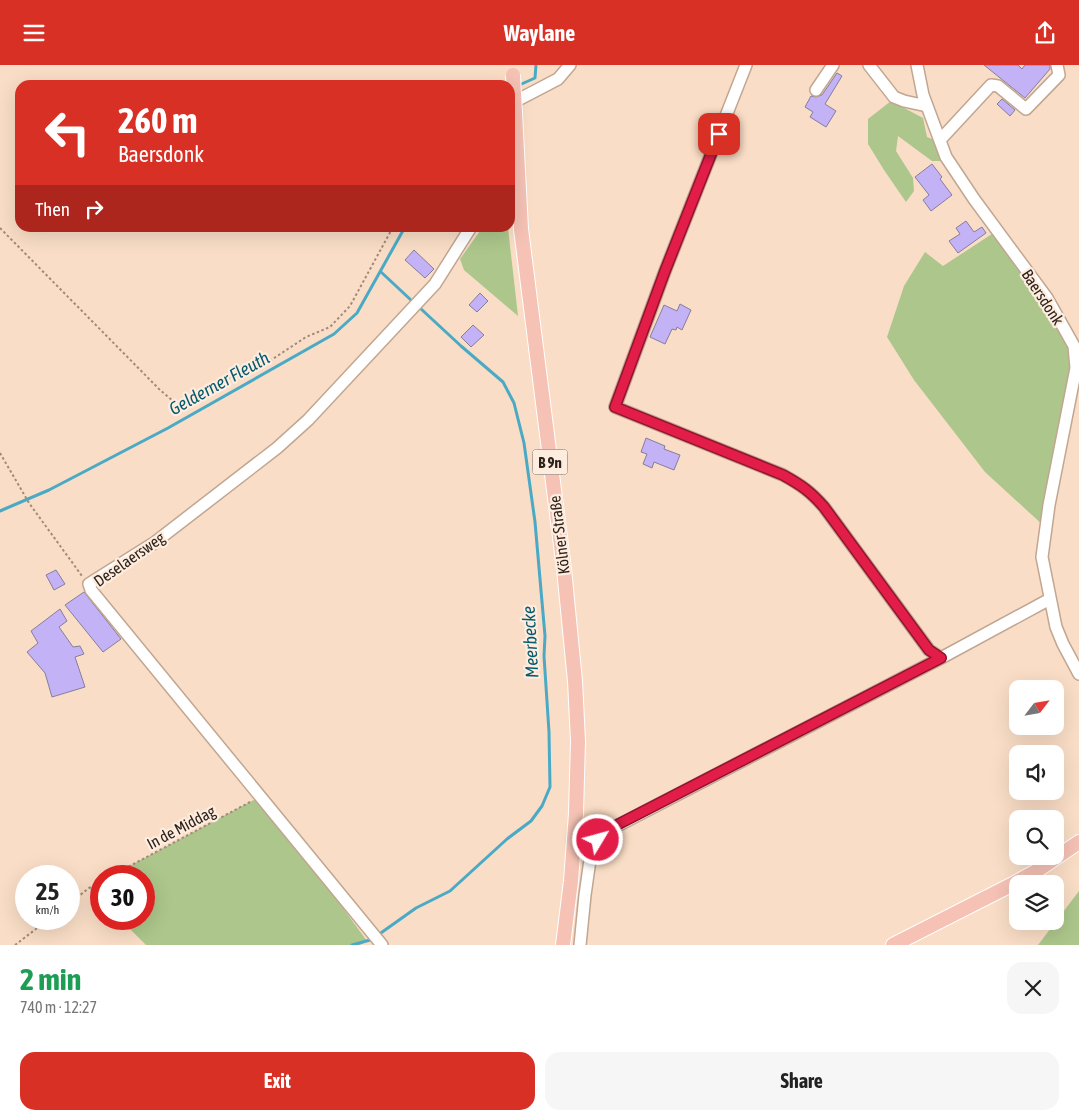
<!DOCTYPE html>
<meta charset="utf-8">
<style>
:root{--surface:#fff;--page:#f6f6f6;--text:#222;--muted:#767676;--accent:#d93025}
body{margin:0;font-family:"Asap Condensed",sans-serif;background:var(--page);color:var(--text);height:100vh;display:flex;flex-direction:column;font-size:19px;white-space:nowrap}
*{box-sizing:border-box;margin:0}
p{font-size:16px;color:var(--muted)}
.icon{flex:none;width:28px;height:28px;fill:none;stroke:currentColor;stroke-width:2;stroke-linecap:round;stroke-linejoin:round}
.map{position:relative;height:880px;overflow:hidden}
.sheet{display:flex;flex-direction:column;background:var(--surface);flex:1}
.sheet>*{flex:none}
.banner{position:absolute;left:15px;top:15px;width:500px;height:152px;border-radius:15px;box-shadow:0 5px 20px #0002;background:#d93025;color:#fff;overflow:hidden}
.needle{width:32px;rotate:59deg}
.tools{position:absolute;left:1009px;top:615px;display:grid;gap:10px}
.tools a{display:grid;place-items:center;width:55px;height:55px;border-radius:10px;background:var(--surface);box-shadow:0 5px 20px #0002;font-size:25px}
.speed{position:absolute;left:15px;top:800px;display:flex;gap:10px;font-size:25px;font-weight:700;text-align:center}
.speed>*{display:grid;place-content:center;width:65px;height:65px;border-radius:50%;background:var(--surface);box-shadow:0 5px 20px #0002;line-height:1}
.speed small{font-size:12px;font-weight:400}
.speed .limit{border:8px solid #d22;background:#fff;color:#111}
.pin{position:absolute;display:grid;place-items:center;width:42px;height:42px;color:#fff;margin:-21px;border-radius:10px;box-shadow:0 2px 8px #0006}
.me{position:absolute;width:55px;margin:-28px;rotate:53deg;stroke-linejoin:round;filter:drop-shadow(0 0 4px #0008)}
.turn{display:flex;align-items:center;gap:18px;height:105px;padding:0 20px;font-size:22px}
.turn .icon{width:65px;height:65px;stroke-width:2.5}
.turn b{display:block;font-size:35px;line-height:42px}
.then{display:flex;align-items:center;height:48px;padding:0 20px;background:#0003;gap:10px;font-size:19px}
.round{display:grid;place-items:center;flex:none;width:52px;height:52px;border-radius:15px;background:var(--page)}
.headline{display:flex;align-items:center;justify-content:space-between;height:85px;padding:0 20px}
h1{font-size:30px;font-weight:700;line-height:38px;color:#1e9e55}
.button{display:flex;gap:10px;margin-top:auto;padding:10px 20px}
.button a{flex:1;height:58px;border-radius:15px;background:var(--accent);color:#fff;font-size:20px;font-weight:700;line-height:58px;text-align:center}
.button a+a{background:var(--page);color:var(--text)}
header{display:flex;justify-content:space-between;align-items:center;height:65px;padding:0 20px;background:var(--accent);color:#fff;font-size:22px;font-weight:700}
.map>svg:first-child{display:block}
.green{fill:#acc68b}
.lines{fill:none;stroke-linecap:round;stroke-linejoin:round}
.stream{stroke:#4aaac5;stroke-width:3}
.building{fill:#c4b2f7;stroke:#857e9a}
.minor-casing{stroke:#c1a691;stroke-width:14}
.major-casing{stroke:#fff;stroke-width:16}
.path{stroke:#9f8b7b;stroke-width:2;stroke-dasharray:2.5 2.5;stroke-linecap:butt}
.minor{stroke:#fff;stroke-width:11}
.major{stroke:#f5c2b5;stroke-width:14}
.major-bridge-casing{stroke:#fff;stroke-width:16;stroke-linecap:butt}
.major-bridge{stroke:#f5c2b5;stroke-width:14}
.route-casing{stroke:#92132f;stroke-width:12}
.route{stroke:#e11d48;stroke-width:9}
.labels{text-anchor:middle;dominant-baseline:central;stroke-width:4.5;stroke-linejoin:round;paint-order:stroke}
.shield{fill:#feecdf;stroke:#6b5f55;stroke-width:1}
.shield-label{font-size:15px;font-weight:bold;fill:#2c221a}
.street-label{font-size:16px;fill:#2c221a;stroke:#feecdf}
.water-label{font-size:18px;font-style:italic;fill:#065a6d;stroke:#feecdf}
</style>
<header><svg class="icon" aria-label="menu" viewBox="0 0 24 24"><path d="M4 6h16M4 12h16M4 18h16"/></svg>Waylane<svg class="icon" aria-label="share" viewBox="0 0 24 24"><path d="M12 15V3M7 8l5-5 5 5M5 13v7h14v-7"/></svg></header>
<div class="map">
<svg width="1079" height="880" viewBox="0 0 1079 880">
<rect width="100%" height="100%" fill="#f9ddc6"/>
<path class="green" d="M 891,36 L 923,53 L 927,72 L 937,76 L 945,96 L 932,96 L 898,71 L 896,86 L 913,113 L 914,126 L 906,137 L 884,105 L 868,79 L 868,54 Z
M 482,163 L 508,163 L 518,251 L 464,205 L 460,194 Z
M 998,165 L 1061,258 L 1075,303 L 1044,461 L 985,407 L 914,315 L 887,272 L 904,221 L 925,187 L 943,201 Z
M 261,731 L 367,876 L 360,880 L 146,880 L 120,854 L 144,854 L 144,811 L 111,811 Z
M 101,817 L 101,836 L 89,823 Z
M 1079,826 L 1079,880 L 1038,880 Z"/>
<g class="lines">
<path class="stream" d="M 517,21 L 535,13 L 536,0
M 381,207 L 412,236
M 0,446 L 49,425 L 168,363 L 334,269 L 357,248 L 405,162
M 378,870 L 416,843 L 450,826 L 507,774 L 531,756 L 542,741 L 550,722 L 549,667 L 544,591 L 545,571 L 535,457 L 524,378 L 514,338 L 503,317 L 461,281 L 420,243
M 352,880 L 370,875"/>
</g>
<path class="building" d="M 984,0 L 1018,0 L 1022,4 L 1025,0 L 1050,0 L 1050,4 L 1025,33 Z
M 837,8 L 842,11 L 825,39 L 836,46 L 826,62 L 810,52 L 813,47 L 805,42 L 811,31 L 816,32 L 822,30 Z
M 1002,34 L 1015,45 L 1010,51 L 997,39 Z
M 932,99 L 942,112 L 940,114 L 952,130 L 931,146 L 923,135 L 929,130 L 915,112 Z
M 966,156 L 974,167 L 982,162 L 986,168 L 958,188 L 949,176 L 960,169 L 956,163 Z
M 414,185 L 434,204 L 425,213 L 405,195 Z
M 480,228 L 488,236 L 477,247 L 469,240 Z
M 680,239 L 691,245 L 682,265 L 677,262 L 676,265 L 672,264 L 665,279 L 650,272 L 664,240 L 677,246 Z
M 473,260 L 484,270 L 471,282 L 461,272 Z
M 646,373 L 665,381 L 664,384 L 680,390 L 674,405 L 654,397 L 652,403 L 643,399 L 647,389 L 641,387 Z
M 56,505 L 65,519 L 54,525 L 46,510 Z
M 84,527 L 121,574 L 103,587 L 65,540 Z
M 60,544 L 67,556 L 59,562 L 73,582 L 80,581 L 84,589 L 75,592 L 85,622 L 52,632 L 45,608 L 27,587 L 38,578 L 31,566 Z"/>
<g class="lines">
<g class="minor-casing">
<path id="minor" d="M 746,0 L 665,206 L 615,342 L 783,410 C 801,420 810,426 824,442 L 929,585 L 941,593 L 1050,534
M 869,0 L 894,32 L 904,36 L 927,41
M 917,0 L 923,30 L 946,92 L 974,134 L 1047,233 L 1074,281 L 1076,303 L 1049,440 L 1042,492 L 1056,562 L 1063,579 L 1079,609
M 816,25 L 833,0
M 510,39 L 558,14 L 570,0
M 940,75 L 991,20 L 998,21 L 1026,44 L 1059,10 L 1057,0
M 382,880 L 91,525 L 89,519 L 154,478 L 277,383 L 308,355 L 435,219 L 471,162
M 580,880 L 585,830 L 591,788 L 598,775 L 613,763 L 941,593"/>
</g>
<g class="major-casing">
<path id="major" d="M 515,48 L 521,164 L 564,504 L 575,616 L 578,676 L 576,748 L 571,816 L 563,880
M 893,880 L 1011,820 L 1038,805 L 1079,777"/>
</g>
<path class="path" d="M 0,163 L 160,325 L 179,341 L 205,325 L 238,308 L 256,305 L 306,272 L 330,262 L 350,241 L 393,162
M 0,388 L 29,438 L 82,511
M 111,811 L 250,737
M 69,839 L 89,823 L 101,817
M 15,880 L 49,854"/>
<use href="#minor" class="minor"/>
<use href="#major" class="major"/>
<g class="major-bridge-casing">
<path id="major-bridge" d="M 513,10 L 515,48"/>
</g>
<use href="#major-bridge" class="major-bridge"/>
</g>
<g class="lines">
<g class="route-casing">
<path id="route" d="M 598,775 L 613,762 L 941,593 L 929,585 L 824,442 C 810,426 801,420 783,410 L 615,342 L 665,206 L 719,69"/>
</g>
<use href="#route" class="route"/>
</g>
<g class="labels">
<rect class="shield" x="532.5" y="384.5" width="35" height="25" rx="4"/>
<g class="shield-label">
<text x="550" y="397">B 9n</text>
</g>
<g class="street-label">
<text transform="translate(1043 232) rotate(57)">Baersdonk</text>
<text transform="translate(559 470) rotate(-97)">Kölner Straße</text>
<text transform="translate(129 494) rotate(-35)">Deselaersweg</text>
<text transform="translate(181 762) rotate(-28)">In de Middag</text>
</g>
<g class="water-label">
<text transform="translate(219 318) rotate(-29)">Gelderner Fleuth</text>
<text transform="translate(530 577) rotate(-93)">Meerbecke</text>
</g>
</g>
</svg>
<div class="tools">
<a><svg class="needle" viewBox="-14 -14 28 28"><path d="M0-13l5 13h-10z" fill="#e53935"/><path d="M0 13l5-13h-10z" fill="#767676"/></svg></a>
<a><svg class="icon" aria-label="sound" viewBox="0 0 24 24"><path d="M4 9h4l5-4v14l-5-4H4zM17 9q2 3 0 6"/></svg></a>
<a><svg class="icon" aria-label="search" viewBox="0 0 24 24"><circle cx="10" cy="10" r="6"/><path d="M15 15l6 6"/></svg></a>
<a><svg class="icon" aria-label="layers" viewBox="0 0 24 24"><path d="M12 4l9 5-9 5-9-5zM3 14l9 5 9-5"/></svg></a>
</div>
<div class="speed"><div>25<small>km/h</small></div><div class="limit">30</div></div>
<div class="pin" style="left:719px;top:69px;background:#d93025"><svg class="icon" aria-label="arrive" viewBox="0 0 24 24"><path d="M6 21V4h12l-3 4 3 4H6"/></svg></div>
<svg class="me" style="left:598px;top:775px" viewBox="-20 -20 40 40"><circle r="17" fill="#e11d48" stroke="#fff" stroke-width="3"/><path d="M0-11L8 9 0 5-8 9z" fill="#fff"/></svg>
<div class="banner">
<div class="turn"><svg class="icon" aria-label="left" viewBox="0 0 24 24"><path d="M17 20v-9H6M10 6l-5 5 5 5"/></svg><div><b>260 m</b>Baersdonk</div></div>
<div class="then">Then<svg class="icon" aria-label="right" viewBox="0 0 24 24"><path d="M7 20v-9h11M14 6l5 5-5 5"/></svg></div>
</div>
</div>
<section class="sheet">
<div class="headline"><div><h1>2 min</h1><p>740 m · 12:27</p></div><a class="round"><svg class="icon" aria-label="close" viewBox="0 0 24 24"><path d="M6 6l12 12M18 6L6 18"/></svg></a></div>
<div class="button"><a>Exit</a><a>Share</a></div>
</section>
